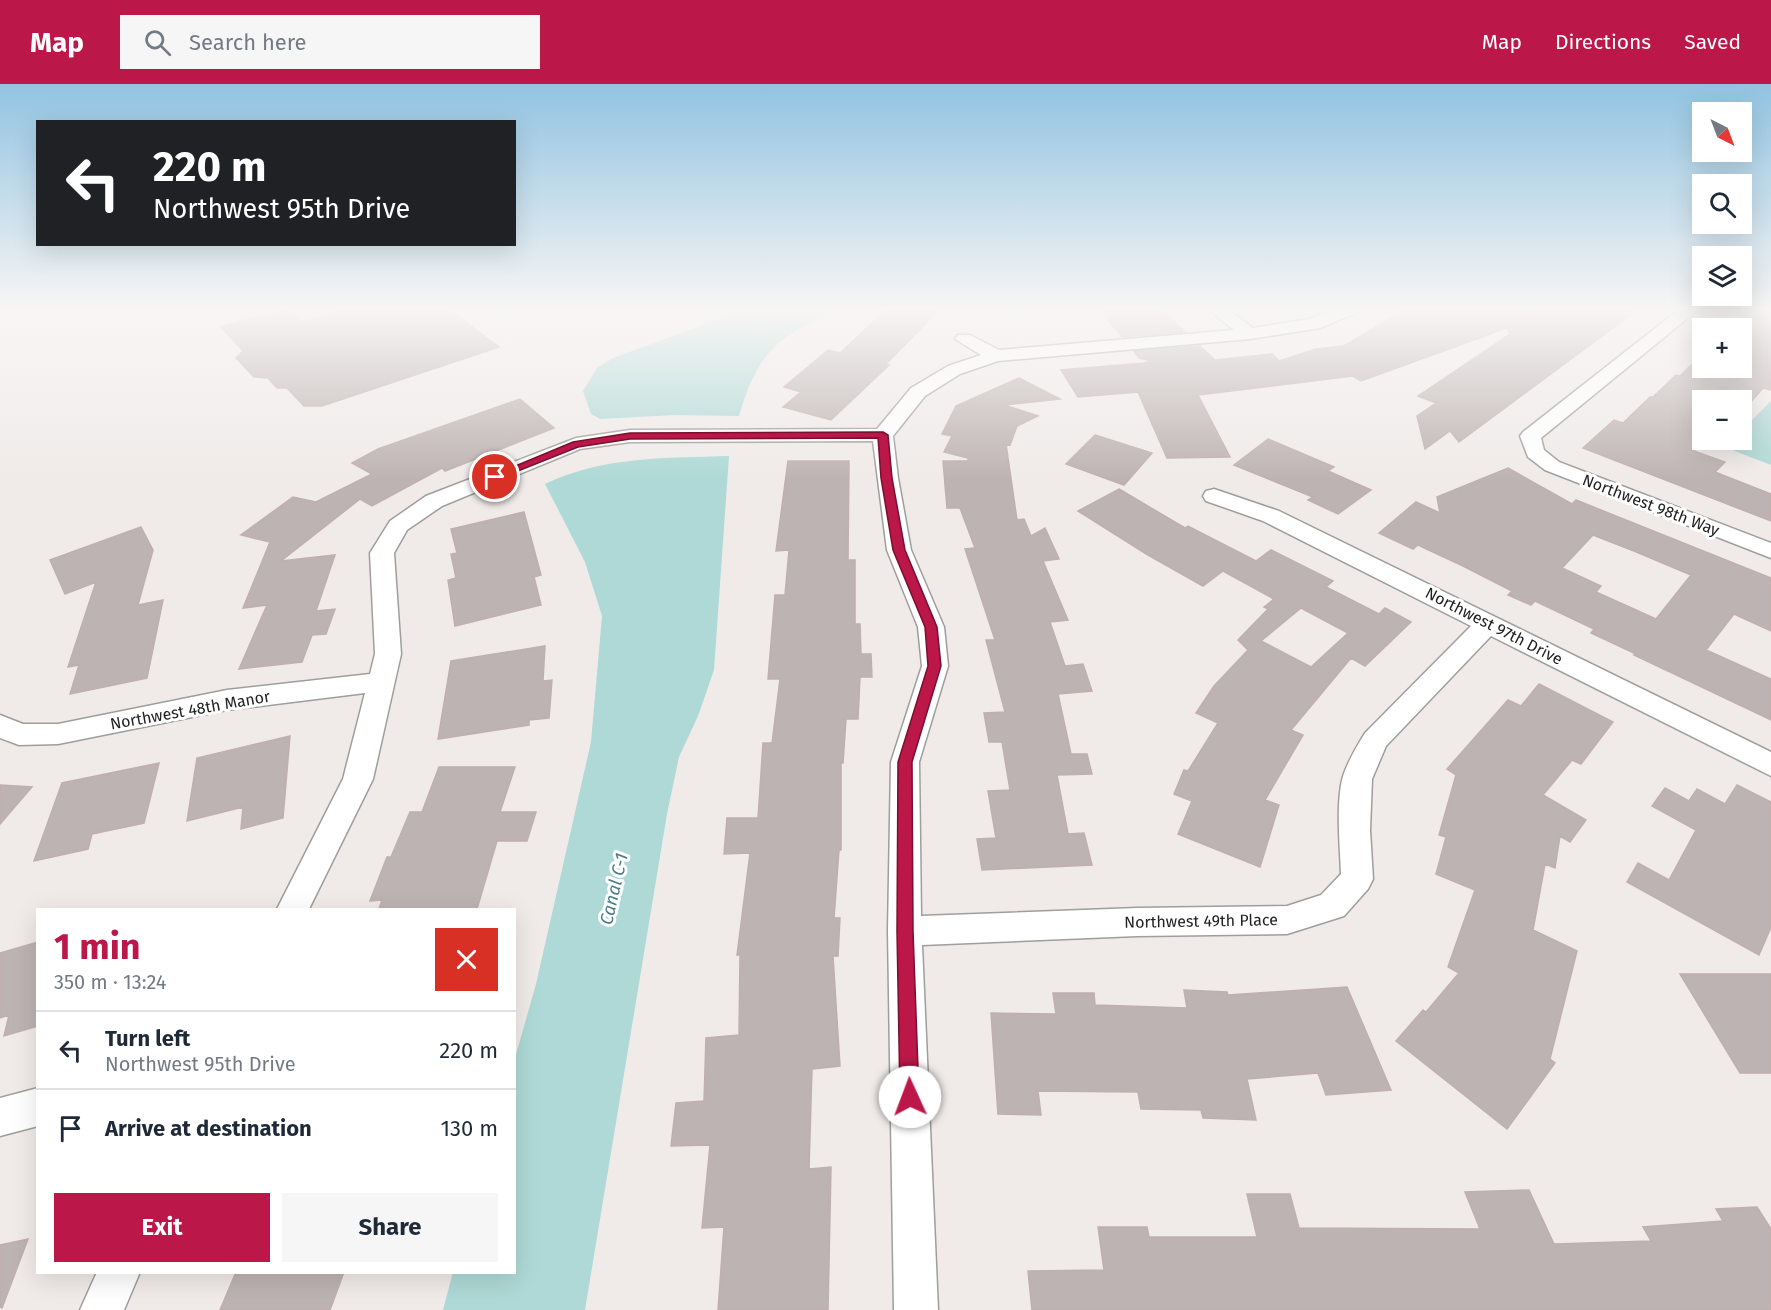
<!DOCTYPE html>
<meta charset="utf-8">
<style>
:root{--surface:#fff;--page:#f6f6f7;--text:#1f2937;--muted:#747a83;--line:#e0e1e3;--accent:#bb1748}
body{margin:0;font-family:"Fira Sans",sans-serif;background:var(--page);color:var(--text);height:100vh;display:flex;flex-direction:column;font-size:22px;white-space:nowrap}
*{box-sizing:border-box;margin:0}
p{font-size:20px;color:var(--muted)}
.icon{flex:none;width:33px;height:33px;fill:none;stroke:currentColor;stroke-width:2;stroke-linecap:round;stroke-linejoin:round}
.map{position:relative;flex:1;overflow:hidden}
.sheet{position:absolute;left:36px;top:824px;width:480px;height:366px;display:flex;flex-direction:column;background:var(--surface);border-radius:0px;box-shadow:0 6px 24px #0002}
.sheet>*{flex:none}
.top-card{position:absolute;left:36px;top:36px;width:480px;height:126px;border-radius:0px;box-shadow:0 6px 24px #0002;background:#202124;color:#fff;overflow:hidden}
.needle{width:39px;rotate:138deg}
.buttons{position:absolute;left:1692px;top:18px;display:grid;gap:12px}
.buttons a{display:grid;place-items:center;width:60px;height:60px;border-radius:0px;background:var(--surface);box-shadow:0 6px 24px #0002;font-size:30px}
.pin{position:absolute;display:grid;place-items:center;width:51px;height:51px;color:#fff;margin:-26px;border:3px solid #fff;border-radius:50%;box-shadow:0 2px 6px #0007}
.me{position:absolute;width:66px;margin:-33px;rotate:358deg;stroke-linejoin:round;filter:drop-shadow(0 0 4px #0008)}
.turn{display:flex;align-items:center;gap:21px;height:126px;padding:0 18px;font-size:27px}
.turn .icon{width:78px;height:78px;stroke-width:2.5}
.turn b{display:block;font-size:42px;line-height:51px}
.round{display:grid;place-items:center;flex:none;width:63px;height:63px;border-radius:0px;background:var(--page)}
.summary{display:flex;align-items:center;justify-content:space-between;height:102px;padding:0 18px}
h1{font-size:36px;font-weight:700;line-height:45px;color:var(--accent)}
.primary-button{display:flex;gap:12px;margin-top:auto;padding:12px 18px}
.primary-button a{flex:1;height:69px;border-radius:0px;background:var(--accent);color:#fff;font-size:24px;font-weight:700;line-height:69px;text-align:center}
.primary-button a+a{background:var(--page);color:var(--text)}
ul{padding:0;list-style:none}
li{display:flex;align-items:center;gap:18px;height:78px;padding:0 18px;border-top:2px solid var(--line)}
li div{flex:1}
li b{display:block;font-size:22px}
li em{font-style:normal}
header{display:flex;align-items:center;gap:36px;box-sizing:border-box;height:84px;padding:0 30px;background:var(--accent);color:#fff}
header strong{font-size:28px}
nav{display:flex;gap:33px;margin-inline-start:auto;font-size:21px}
.search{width:420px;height:54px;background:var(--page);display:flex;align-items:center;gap:15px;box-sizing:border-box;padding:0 21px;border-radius:0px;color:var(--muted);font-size:22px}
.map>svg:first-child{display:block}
.water{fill:#aed9d6}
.building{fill:#bdb3b2;stroke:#c0afad;stroke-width:1.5;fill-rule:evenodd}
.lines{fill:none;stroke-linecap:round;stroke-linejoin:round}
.minor-casing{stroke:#9e9e9e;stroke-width:3}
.minor{fill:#fff;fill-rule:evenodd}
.route{fill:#bb1748;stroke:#7a0f2f;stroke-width:1.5}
.labels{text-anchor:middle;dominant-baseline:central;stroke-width:6;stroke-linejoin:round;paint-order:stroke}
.street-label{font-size:16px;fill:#212121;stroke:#fff}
.water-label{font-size:18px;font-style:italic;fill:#497c89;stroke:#fff}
</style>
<header>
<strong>Map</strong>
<div class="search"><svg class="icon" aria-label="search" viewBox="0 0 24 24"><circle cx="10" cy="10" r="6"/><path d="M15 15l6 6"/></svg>Search here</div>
<nav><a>Map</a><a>Directions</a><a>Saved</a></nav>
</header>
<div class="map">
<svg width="1771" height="1226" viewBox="0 0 1771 1226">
<rect width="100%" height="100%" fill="#f0ebe9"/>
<path class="water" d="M 749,224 L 841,224 C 780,251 758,266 739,332 L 675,331 L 600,335 L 591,330 L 583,307 L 597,284 L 613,274 Z
M 1771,317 L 1771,381 L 1724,363 L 1732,356 L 1742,356 L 1742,346 Z
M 729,372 L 714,586 L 698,632 L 679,673 L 667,730 L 585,1226 L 443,1226 L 453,1188 L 514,1188 L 515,974 L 536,900 L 591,658 L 602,532 L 585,478 L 545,400 C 604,372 666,374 729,372 Z"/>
<path class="building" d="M 348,224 L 447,224 L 499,263 L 322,322 L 304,322 L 287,304 L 277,304 L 268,294 L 254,293 L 236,274 L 243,267 L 221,243 L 288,225 L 302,238 Z
M 888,224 L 941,224 L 886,280 L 889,281 L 831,336 L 783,323 L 801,308 L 784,303 L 828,266 L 840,269 Z
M 1098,224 L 1160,224 L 1185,248 L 1122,253 Z
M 1407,224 L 1640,224 L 1459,358 L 1450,347 L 1425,365 L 1417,332 L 1436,319 L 1418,312 L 1510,250 L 1507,244 L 1361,297 L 1353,292 L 1198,311 L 1230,373 L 1167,374 L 1138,308 L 1078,313 L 1061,286 L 1144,279 L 1152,277 L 1139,274 L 1134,267 L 1200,262 L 1215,276 L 1272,270 L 1279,277 L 1316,265 L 1344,262 Z
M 1756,224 L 1771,224 L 1771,306 L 1763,304 L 1744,326 L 1742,325 L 1742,316 L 1702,316 L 1702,356 L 1704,356 L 1694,367 L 1725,378 L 1715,388 L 1771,410 L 1771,437 L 1583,364 L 1614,336 L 1623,339 L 1650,313 L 1653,313 L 1676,291 L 1680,292 L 1702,270 L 1702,284 L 1742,284 L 1742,244 L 1730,244 Z
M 1019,294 L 1060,315 L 1004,321 L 1038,332 L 1017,342 L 1010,361 L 1006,360 L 1017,436 L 1024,435 L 1031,452 L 1045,444 L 1059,475 L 1043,477 L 1068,536 L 1050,538 L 1065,582 L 1083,580 L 1092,607 L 1058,610 L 1071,670 L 1087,670 L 1092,690 L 1057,691 L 1068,750 L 1084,749 L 1092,781 L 982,786 L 977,755 L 996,754 L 988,707 L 1010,706 L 1002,658 L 989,658 L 984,629 L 1005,628 L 986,556 L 995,556 L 965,465 L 975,464 L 960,424 L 947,424 L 943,377 L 968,377 L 968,374 L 944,368 L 952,352 L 942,350 L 956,322 Z
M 520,315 L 554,344 L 445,387 L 442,384 L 372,422 L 360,415 L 281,477 L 335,471 L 316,527 L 335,525 L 326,550 L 312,551 L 302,578 L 239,585 L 267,521 L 243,524 L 270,458 L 241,451 L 293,413 L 316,418 L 372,390 L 352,379 L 378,365 Z
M 1095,351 L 1152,369 L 1124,401 L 1066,380 Z
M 1268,355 L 1334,383 L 1328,387 L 1371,406 L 1338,430 L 1308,416 L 1313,413 L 1234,381 Z
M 788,377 L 849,377 L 848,476 L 855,476 L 855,540 L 860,540 L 861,570 L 871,570 L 872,593 L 860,593 L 858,635 L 846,635 L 843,679 L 841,679 L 841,766 L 839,766 L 834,834 L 840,834 L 838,872 L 833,872 L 840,982 L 812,985 L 809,1085 L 831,1083 L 828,1226 L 718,1226 L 724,1143 L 702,1144 L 710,1061 L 671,1062 L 676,1019 L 704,1017 L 706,954 L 739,951 L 740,871 L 737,871 L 750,769 L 724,770 L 727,734 L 758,734 L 763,659 L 772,659 L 780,595 L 768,595 L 775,511 L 785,511 L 789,466 L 776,467 Z
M 1508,384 L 1572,420 L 1576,416 L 1771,494 L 1771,547 L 1734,530 L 1706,566 L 1771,595 L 1771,636 L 1634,571 L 1636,570 L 1591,549 L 1594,545 L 1535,517 L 1531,521 L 1508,511 L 1512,507 L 1463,482 L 1418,461 L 1413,465 L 1379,449 L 1416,418 L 1440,429 L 1437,413 ZM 1593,451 L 1634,467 L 1691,491 L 1656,535 L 1596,508 L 1601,502 L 1562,484 Z
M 1119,405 L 1185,444 L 1188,442 L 1256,477 L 1271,466 L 1333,497 L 1326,503 L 1379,530 L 1385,524 L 1411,538 L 1365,582 L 1351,574 L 1291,646 L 1303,651 L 1265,716 L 1279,721 L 1260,783 L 1178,750 L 1192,717 L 1174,710 L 1184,686 L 1188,687 L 1218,639 L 1196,629 L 1214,602 L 1248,566 L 1238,556 L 1268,525 L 1264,523 L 1274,515 L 1223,487 L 1203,502 L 1148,471 L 1078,427 ZM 1301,524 L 1348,549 L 1311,583 L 1261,557 Z
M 524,428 L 541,491 L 534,493 L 541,521 L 455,542 L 448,496 L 456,494 L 451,470 L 457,469 L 451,445 Z
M 141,443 L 153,466 L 138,521 L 163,516 L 147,594 L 70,610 L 79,581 L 68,583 L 96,498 L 65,510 L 50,476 Z
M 545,562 L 543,597 L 552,596 L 549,634 L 529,636 L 529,641 L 438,655 L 451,577 Z
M 1539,600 L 1613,638 L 1581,680 L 1572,676 L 1543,711 L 1586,736 L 1570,758 L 1560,752 L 1555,784 L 1545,780 L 1533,846 L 1577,867 L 1550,975 L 1555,979 L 1507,1045 L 1396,957 L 1423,926 L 1426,928 L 1459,889 L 1448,883 L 1475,806 L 1436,790 L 1446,753 L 1439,751 L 1456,691 L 1447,685 L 1508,616 L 1521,622 Z
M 290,652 L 283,734 L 241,745 L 243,723 L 187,737 L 197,674 Z
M 159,679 L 144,739 L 92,750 L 88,765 L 34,777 L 62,699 Z
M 439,683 L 515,683 L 500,728 L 536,728 L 527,757 L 497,757 L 477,825 L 379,825 L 382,816 L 370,817 L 387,773 L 391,773 L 410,728 L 422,728 Z
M 0,701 L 32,703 L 0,740 Z
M 1737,701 L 1771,718 L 1771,843 L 1759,871 L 1627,798 L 1638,779 L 1669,796 L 1696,746 L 1652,722 L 1665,704 L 1689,717 L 1697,705 L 1725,720 Z
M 38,858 L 38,942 L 4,952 L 9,931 L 0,934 L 0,869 Z
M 1680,890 L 1771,890 L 1771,989 L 1740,989 Z
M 1347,903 L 1391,1006 L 1326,1011 L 1318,989 L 1247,995 L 1256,1036 L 1203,1034 L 1201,1026 L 1141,1025 L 1138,1008 L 1038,1007 L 1041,1031 L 998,1030 L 991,929 L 1056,930 L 1053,909 L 1094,909 L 1095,921 L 1187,924 L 1184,906 L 1227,908 L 1228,911 Z
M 1529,1106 L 1554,1160 L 1651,1157 L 1643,1143 L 1723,1137 L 1716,1125 L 1757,1123 L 1771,1145 L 1771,1226 L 1032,1226 L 1028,1187 L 1104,1186 L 1098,1143 L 1147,1143 L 1149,1153 L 1257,1153 L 1247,1110 L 1290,1110 L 1299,1144 L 1480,1145 L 1465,1108 Z
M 28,1155 L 2,1224 L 0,1223 L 0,1161 Z
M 236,1188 L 344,1188 L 330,1226 L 220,1226 Z"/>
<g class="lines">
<g class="minor-casing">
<path id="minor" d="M 1207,224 L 1226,224 L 1253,244 L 1310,235 L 1337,224 L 1360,224 L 1358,228 L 1320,244 L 1250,255 L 998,277 L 960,290 L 925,312 L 893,352 L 898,394 L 911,466 L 944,543 L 948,582 L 919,678 L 921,832 L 1137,824 L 1287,822 L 1321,811 L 1341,790 C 1340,763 1336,722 1342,696 C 1346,680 1357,662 1365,649 L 1471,542 L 1263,437 L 1206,417 L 1203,412 L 1206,407 L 1214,405 L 1279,427 L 1771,668 L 1771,692 L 1491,552 L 1386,662 L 1372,695 L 1370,746 L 1373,795 L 1368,805 L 1344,832 L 1287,850 L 1137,852 L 922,861 L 938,1226 L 894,1226 L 888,847 L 891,678 L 922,582 L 918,543 L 887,466 L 873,357 L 630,358 L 580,365 L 442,422 L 407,446 L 394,469 L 401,570 L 373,695 L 309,825 L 277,825 L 343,695 L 365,609 L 227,626 L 58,660 L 19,661 L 0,654 L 0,631 L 23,640 L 58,640 L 227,606 L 370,590 L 375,570 L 370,469 L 390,437 L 426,412 L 576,354 L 630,346 L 877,345 L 911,304 L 948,282 L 981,271 L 955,255 L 958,251 L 970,251 L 999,266 L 1234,246 Z
M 1681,224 L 1700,224 L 1541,354 L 1544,366 L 1559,378 L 1771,459 L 1771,474 L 1545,386 L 1528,373 L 1520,352 L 1523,348 Z
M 38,1004 L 38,1042 L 0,1052 L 0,1014 Z
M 97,1188 L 140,1188 L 124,1226 L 80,1226 Z"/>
</g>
<use href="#minor" class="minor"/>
</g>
<linearGradient id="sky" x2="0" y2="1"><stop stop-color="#91c3e1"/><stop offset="0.57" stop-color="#f8f6f5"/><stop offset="1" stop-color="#f8f6f5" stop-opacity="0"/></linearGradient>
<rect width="1771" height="396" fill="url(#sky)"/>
<path class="route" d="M 883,348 L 888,351 L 892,394 L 905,466 L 937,543 L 941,582 L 912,678 L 913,847 L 919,1013 L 917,1019 L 910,1022 L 903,1019 L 900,1013 L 897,847 L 898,678 L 928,582 L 925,543 L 893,466 L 881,394 L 878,354 L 630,355 L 578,363 L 498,395 L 491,395 L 489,393 L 573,358 L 630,349 Z"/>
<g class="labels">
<g class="street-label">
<text transform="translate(1651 421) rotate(21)">Northwest 98th Way</text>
<text transform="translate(1494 542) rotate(27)">Northwest 97th Drive</text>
<text transform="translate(190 626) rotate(-10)">Northwest 48th Manor</text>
<text transform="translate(1201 837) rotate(-1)">Northwest 49th Place</text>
</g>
<g class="water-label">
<text transform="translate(614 805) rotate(-77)">Canal C-1</text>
</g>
</g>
</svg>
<div class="buttons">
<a><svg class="needle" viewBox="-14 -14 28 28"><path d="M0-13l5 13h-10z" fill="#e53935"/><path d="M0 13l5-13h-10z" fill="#747a83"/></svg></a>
<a><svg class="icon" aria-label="search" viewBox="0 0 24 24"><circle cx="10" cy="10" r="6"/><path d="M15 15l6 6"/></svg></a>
<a><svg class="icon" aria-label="layers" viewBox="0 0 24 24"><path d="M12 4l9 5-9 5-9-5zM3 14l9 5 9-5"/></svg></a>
<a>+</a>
<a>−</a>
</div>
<div class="pin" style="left:495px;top:393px;background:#d93025"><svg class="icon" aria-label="arrive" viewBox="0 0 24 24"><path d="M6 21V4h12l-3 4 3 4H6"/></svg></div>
<svg class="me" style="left:910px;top:1013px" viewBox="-20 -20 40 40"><circle r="19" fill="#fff"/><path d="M0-13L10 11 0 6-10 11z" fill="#bb1748"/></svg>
<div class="top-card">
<div class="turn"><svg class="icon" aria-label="left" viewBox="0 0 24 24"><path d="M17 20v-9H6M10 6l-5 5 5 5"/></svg><div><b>220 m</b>Northwest 95th Drive</div></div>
</div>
<section class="sheet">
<div class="summary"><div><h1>1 min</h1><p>350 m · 13:24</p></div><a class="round" style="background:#d93025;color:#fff"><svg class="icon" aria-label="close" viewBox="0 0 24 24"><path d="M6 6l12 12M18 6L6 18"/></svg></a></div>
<ul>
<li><svg class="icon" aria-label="left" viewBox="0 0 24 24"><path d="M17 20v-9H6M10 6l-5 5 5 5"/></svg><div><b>Turn left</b><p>Northwest 95th Drive</p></div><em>220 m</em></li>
<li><svg class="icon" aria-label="arrive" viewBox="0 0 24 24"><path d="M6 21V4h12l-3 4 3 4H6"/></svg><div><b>Arrive at destination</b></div><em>130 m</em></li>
</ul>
<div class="primary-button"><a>Exit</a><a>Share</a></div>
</section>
</div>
